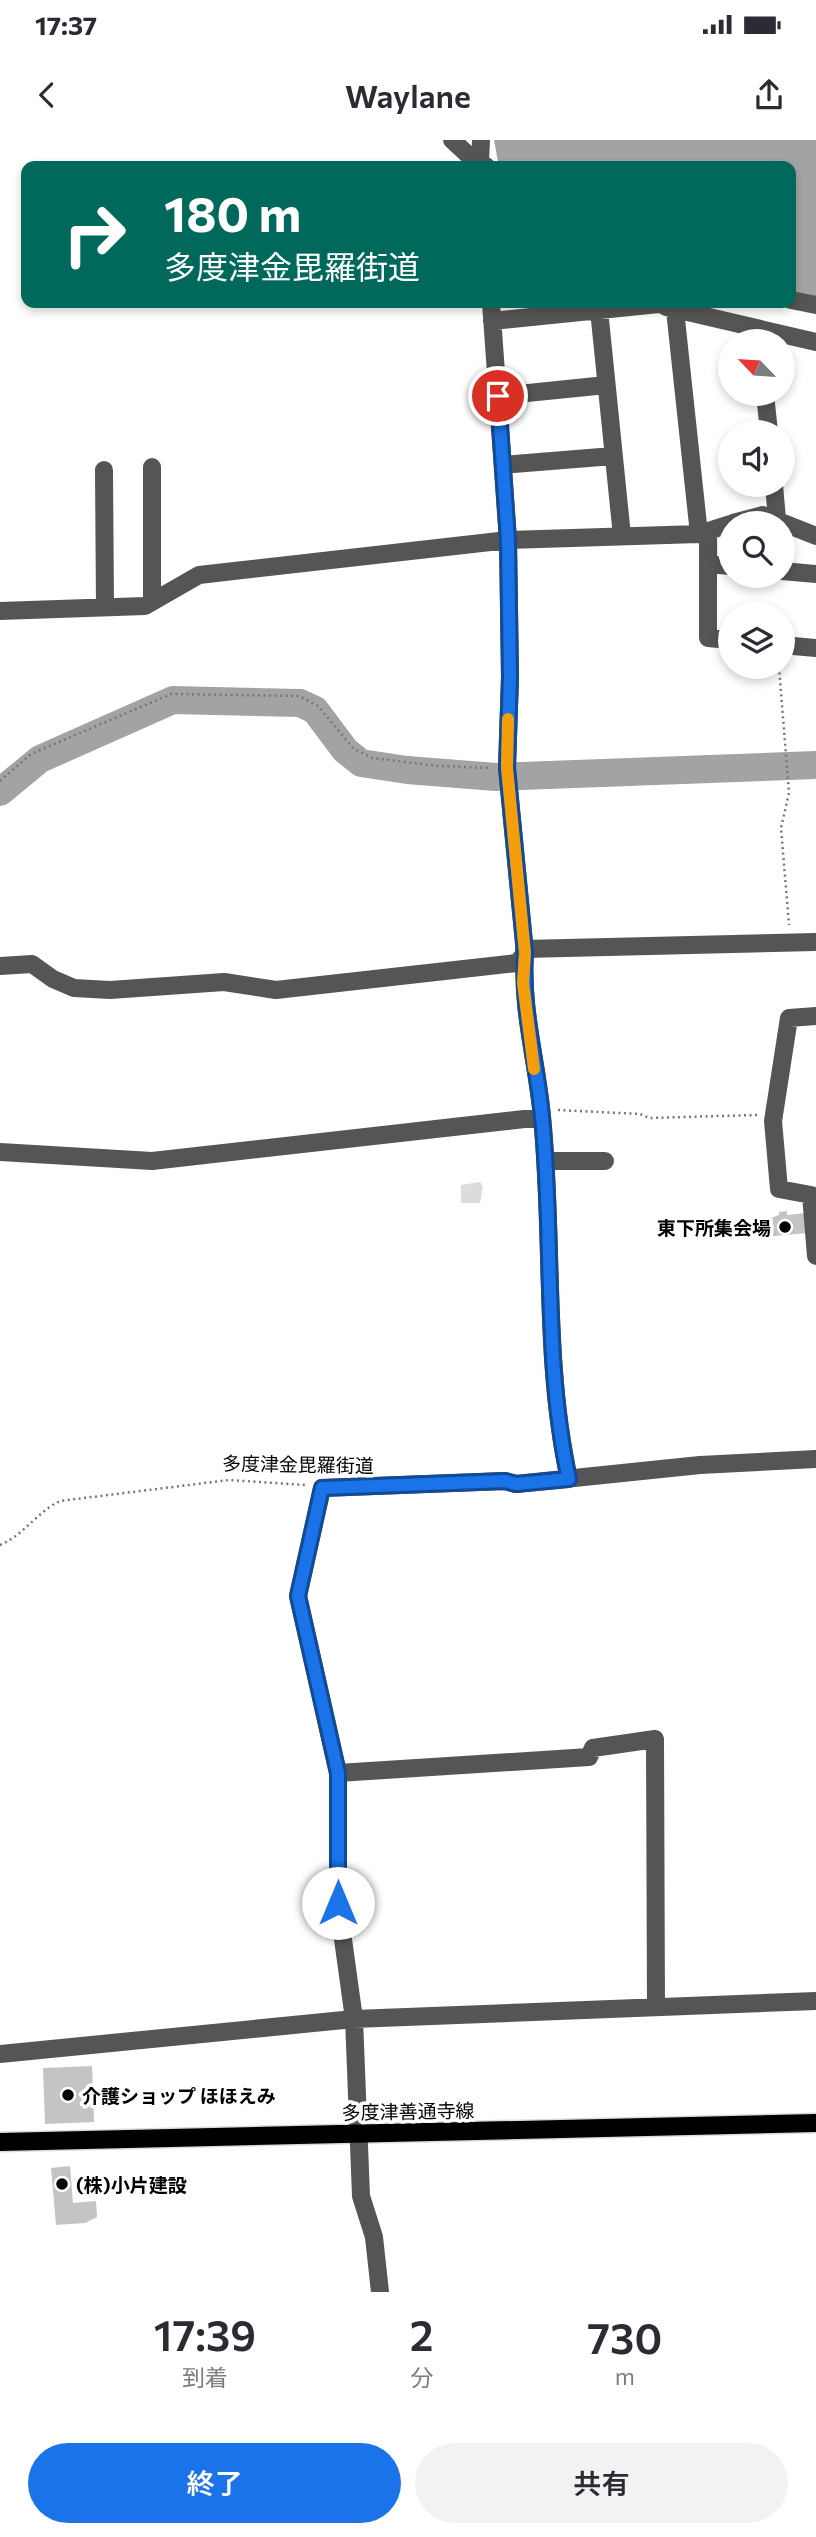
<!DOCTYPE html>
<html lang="ja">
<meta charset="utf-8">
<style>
:root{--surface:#fff;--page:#f2f2f3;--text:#2b2b33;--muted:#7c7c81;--accent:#1a73e8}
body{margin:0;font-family:Commissioner,"Noto Sans JP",sans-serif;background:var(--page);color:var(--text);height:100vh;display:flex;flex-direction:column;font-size:26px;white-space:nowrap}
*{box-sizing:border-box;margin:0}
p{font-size:23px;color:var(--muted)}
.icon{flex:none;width:38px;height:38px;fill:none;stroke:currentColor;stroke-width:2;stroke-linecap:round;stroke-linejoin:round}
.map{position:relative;height:2152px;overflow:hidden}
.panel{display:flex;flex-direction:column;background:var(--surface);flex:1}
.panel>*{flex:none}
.top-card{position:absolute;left:21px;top:21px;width:775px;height:147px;border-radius:14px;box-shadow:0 4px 10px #0003;background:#00695c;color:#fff;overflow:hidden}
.needle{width:46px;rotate:295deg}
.buttons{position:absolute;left:718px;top:189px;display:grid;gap:14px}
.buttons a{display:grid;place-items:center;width:77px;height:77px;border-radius:50%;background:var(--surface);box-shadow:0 4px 10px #0003;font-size:35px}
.pin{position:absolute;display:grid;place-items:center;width:60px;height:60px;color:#fff;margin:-30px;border:4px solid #fff;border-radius:50%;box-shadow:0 2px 7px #0007}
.me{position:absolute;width:77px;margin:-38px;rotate:0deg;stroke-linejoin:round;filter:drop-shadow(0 0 5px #0008)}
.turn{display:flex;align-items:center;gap:24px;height:147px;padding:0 28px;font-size:32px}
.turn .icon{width:91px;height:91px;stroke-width:2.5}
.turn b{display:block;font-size:49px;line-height:60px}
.eta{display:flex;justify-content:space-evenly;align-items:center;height:119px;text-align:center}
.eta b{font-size:42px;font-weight:600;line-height:49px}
.primary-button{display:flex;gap:14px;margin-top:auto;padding:14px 28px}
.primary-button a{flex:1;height:80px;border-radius:42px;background:var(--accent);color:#fff;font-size:28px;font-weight:600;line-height:80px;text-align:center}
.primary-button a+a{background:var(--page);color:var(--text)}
.status{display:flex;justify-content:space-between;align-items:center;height:49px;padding:0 35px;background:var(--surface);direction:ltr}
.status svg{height:19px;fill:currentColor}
header{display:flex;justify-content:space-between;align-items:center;height:91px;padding:0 28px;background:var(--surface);font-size:32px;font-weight:600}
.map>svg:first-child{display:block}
.green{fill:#dcdcdc}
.water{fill:#a3a3a3}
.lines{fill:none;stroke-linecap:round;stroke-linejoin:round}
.river{stroke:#a3a3a3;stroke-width:28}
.building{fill:#c4c4c4}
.major-casing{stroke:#dbdbdb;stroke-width:21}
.path{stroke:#777;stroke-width:2.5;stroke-dasharray:2 3.5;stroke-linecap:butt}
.minor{stroke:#555;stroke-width:18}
.major{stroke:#000;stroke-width:18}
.route-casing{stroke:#114b97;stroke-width:18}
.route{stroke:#1a73e8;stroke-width:12}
.slow{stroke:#f59e0b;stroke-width:12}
.poi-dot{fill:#000;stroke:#fff;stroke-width:2.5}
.labels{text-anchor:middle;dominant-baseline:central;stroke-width:7;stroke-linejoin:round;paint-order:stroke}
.poi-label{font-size:19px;font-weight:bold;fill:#000;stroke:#fff;text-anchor:start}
.street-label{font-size:19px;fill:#000;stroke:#fff}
</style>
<div class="status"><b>17:37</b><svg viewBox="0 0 49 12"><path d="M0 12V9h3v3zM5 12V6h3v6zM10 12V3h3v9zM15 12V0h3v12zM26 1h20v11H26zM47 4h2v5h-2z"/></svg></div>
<header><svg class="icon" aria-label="back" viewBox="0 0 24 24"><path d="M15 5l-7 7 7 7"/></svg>Waylane<svg class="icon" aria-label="share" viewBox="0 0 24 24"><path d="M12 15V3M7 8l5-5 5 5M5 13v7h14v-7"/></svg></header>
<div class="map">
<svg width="816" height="2152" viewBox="0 0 816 2152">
<rect width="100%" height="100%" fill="#fff"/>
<path class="green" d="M 480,1042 L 483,1047 L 480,1063 L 461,1063 L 461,1045 Z"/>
<path class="water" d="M 494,0 L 816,0 L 816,157 L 791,153 L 791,26 L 504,26 L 498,22 Z"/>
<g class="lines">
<path class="river" d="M 0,652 L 40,619 L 173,560 L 300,563 L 315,570 L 345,610 L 361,623 L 407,630 L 496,637 L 816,625"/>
</g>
<path class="building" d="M 787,1071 L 787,1075 L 806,1073 L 807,1093 L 764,1097 L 763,1081 L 779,1075 L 779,1072 Z
M 92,1926 L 94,1982 L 45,1984 L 43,1928 Z
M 70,2026 L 73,2063 L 96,2061 L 97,2077 L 85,2083 L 56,2085 L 51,2028 Z"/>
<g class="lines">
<g class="major-casing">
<path id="major" d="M 0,2002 L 816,1983"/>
</g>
<path class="path" d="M 779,527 L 789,653 L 781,688 L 789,785
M 0,641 L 31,614 L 171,554 L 299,556 L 318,566 L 353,608 L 372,618 L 439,626 L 491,628
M 558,970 L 640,974 L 649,978 L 757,975
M 0,1405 C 24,1395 37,1372 60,1361 L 229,1340 L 305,1345"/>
<path class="minor" d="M 452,0 L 480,26
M 481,0 L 480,23 L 486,26
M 791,160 L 816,165
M 491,163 L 508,400 L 510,537 L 507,628 L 525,813 C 521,869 537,922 542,977 C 554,1098 543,1221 569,1339
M 666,167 L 816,202
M 599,170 L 622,396
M 675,170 L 699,394
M 492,181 L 659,164
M 765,254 L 769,292
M 498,256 L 606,245
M 503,325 L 613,316
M 152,327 L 152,462
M 104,330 L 105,467
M 774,345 L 777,379
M 733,383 L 763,375 L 816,396
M 708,391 L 708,498 L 730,500
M 709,424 L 730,426
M 782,431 L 816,434
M 0,471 L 145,466 L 199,435 L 508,400 L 699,394 L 730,384
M 782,505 L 816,508
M 524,809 L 816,802
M 0,826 L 32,824 L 53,839 L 74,848 L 110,850 L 224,842 L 276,850 L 517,823 L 525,813
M 816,876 L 789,878 L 773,981 L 779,1049 L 811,1055 L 816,1116
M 0,1012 L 152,1021 L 542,977
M 545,1021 L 605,1021
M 338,1633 L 589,1617 L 593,1608 L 655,1599 L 656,1867
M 0,1914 L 354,1879 L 816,1861
M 380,2152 L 374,2097 L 361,2056 L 354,1879 L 338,1763 L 338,1633 L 298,1456 L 322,1348 L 505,1341 L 516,1344 L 700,1325 L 816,1319"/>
<use href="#major" class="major"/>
</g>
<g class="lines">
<g class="route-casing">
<path id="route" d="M 338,1763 L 338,1633 L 298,1456 L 322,1348 L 505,1341 L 516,1344 L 569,1339 C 543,1221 554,1097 542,977 C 537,922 521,869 525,813 L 507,628 L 510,537 L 508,400 L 498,256"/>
</g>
<use href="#route" class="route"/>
<path class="slow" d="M 508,579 L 507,628 L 525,813 L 523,843 L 534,929"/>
</g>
<g class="poi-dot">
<circle cx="785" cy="1087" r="7"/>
<circle cx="68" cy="1955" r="7"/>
<circle cx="62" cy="2044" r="7"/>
</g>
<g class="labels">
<g class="poi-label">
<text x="771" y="1087" text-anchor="end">東下所集会場</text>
<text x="82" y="1955">介護ショップ ほほえみ</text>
<text x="76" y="2044">(株)小片建設</text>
</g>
<g class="street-label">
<text transform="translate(298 1324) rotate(1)">多度津金毘羅街道</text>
<text transform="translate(408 1971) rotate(-1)">多度津善通寺線</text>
</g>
</g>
</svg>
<div class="buttons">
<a><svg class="needle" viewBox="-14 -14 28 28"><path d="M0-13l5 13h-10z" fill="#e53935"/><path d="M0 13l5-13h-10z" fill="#7c7c81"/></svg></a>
<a><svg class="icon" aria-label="sound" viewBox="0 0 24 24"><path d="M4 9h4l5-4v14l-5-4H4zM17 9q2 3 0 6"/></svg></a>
<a><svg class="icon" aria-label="search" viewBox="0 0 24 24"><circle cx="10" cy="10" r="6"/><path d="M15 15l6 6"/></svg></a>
<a><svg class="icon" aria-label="layers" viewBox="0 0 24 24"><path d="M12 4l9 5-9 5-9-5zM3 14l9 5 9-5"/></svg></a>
</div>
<div class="pin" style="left:498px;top:256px;background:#d93025"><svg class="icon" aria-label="arrive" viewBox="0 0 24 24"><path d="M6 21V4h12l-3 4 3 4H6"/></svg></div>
<svg class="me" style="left:338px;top:1763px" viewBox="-20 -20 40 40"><circle r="19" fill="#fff"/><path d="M0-13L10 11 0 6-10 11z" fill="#1a73e8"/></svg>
<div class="top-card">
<div class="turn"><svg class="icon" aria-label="right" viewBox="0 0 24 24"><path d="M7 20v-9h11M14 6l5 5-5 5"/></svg><div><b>180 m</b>多度津金毘羅街道</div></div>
</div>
</div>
<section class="panel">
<div class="eta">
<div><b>17:39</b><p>到着</p></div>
<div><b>2</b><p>分</p></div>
<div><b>730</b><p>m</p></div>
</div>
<div class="primary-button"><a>終了</a><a>共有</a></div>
</section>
